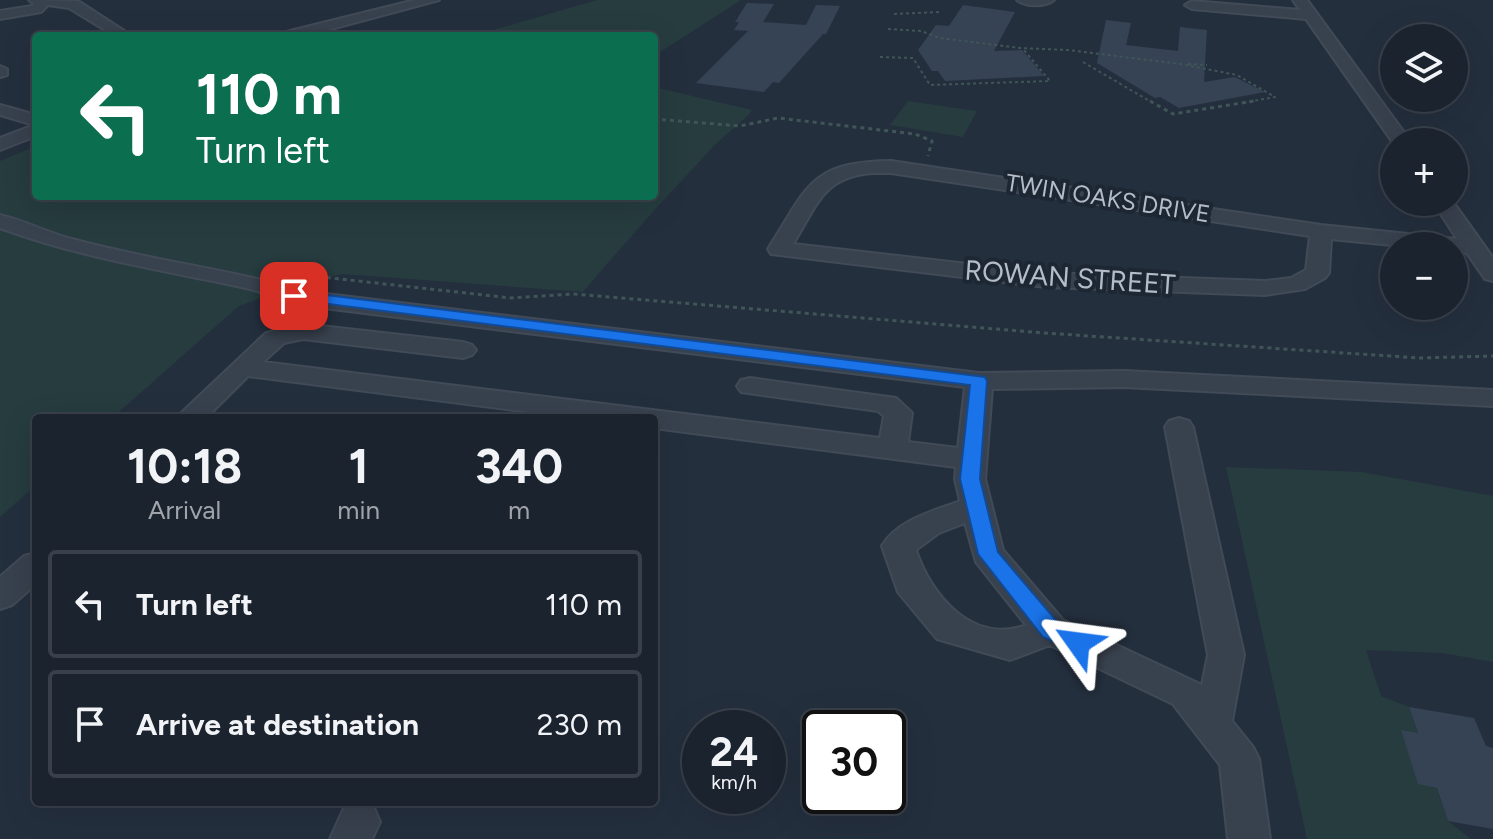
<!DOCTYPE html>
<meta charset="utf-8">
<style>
:root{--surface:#1b232e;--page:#282f3a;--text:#f1f3f6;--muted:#a0a4aa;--line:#39404a}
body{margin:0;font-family:Figtree,sans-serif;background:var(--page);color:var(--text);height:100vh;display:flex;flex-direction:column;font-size:30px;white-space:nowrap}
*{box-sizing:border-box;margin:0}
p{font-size:26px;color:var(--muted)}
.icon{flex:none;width:44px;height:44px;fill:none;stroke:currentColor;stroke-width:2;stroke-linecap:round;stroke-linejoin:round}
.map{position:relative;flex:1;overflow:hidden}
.details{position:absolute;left:32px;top:414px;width:626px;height:392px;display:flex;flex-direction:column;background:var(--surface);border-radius:8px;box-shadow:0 8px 32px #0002,0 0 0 2px var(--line)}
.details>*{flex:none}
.hud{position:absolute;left:32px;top:32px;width:626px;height:168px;border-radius:8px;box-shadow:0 8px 32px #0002,0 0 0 2px var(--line);background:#0b6e4f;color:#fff;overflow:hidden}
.controls{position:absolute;left:1380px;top:24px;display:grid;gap:16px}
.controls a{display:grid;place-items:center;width:88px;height:88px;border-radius:50%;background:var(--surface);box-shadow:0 8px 32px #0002,0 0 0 2px var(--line);font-size:40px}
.speed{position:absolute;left:682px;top:710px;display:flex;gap:16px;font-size:40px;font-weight:700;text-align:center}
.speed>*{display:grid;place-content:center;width:104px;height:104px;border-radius:50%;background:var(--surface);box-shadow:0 8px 32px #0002,0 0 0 2px var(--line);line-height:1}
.speed small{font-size:20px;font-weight:400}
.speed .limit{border:4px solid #111;border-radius:12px;background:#fff;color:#111}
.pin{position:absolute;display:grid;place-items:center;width:68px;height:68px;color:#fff;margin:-34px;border-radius:16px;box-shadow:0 4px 12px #0006}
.me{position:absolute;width:88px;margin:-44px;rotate:301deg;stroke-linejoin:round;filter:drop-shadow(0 0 6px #0008)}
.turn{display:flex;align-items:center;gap:28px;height:168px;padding:0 32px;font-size:36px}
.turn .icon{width:104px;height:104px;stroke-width:2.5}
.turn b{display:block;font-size:56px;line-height:68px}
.eta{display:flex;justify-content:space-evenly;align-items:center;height:136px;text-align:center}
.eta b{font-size:48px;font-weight:700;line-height:56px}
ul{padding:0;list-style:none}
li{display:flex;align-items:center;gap:24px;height:108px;margin:0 16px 12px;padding:0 16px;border:4px solid var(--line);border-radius:8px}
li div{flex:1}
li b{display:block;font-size:30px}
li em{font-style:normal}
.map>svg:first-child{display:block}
.green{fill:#263c3f}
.building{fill:#364354}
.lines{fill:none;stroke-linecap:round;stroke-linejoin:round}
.minor-casing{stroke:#414a57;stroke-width:4}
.path-far1{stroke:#3f5557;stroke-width:2;stroke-dasharray:3 3;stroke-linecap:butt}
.path{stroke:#3f5557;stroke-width:3;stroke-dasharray:4 4;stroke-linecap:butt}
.minor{fill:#38414e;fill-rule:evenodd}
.route{fill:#1a73e8;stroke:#114b97;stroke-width:2}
.labels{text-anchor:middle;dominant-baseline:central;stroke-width:8;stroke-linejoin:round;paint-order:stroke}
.far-street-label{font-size:24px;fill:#b4bcc9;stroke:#1d2633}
.street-label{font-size:28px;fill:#b4bcc9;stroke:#1d2633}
</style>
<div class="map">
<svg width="1493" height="839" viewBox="0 0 1493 839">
<rect width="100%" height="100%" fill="#242f3e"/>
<path class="green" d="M 597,0 L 741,0 L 654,56 L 654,36 L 472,36 Z
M 654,87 L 752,110 C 747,119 722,137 712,148 C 668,195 624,243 583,292 L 342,274 L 298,285 L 239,306 L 112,418 L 36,418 L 36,485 L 0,517 L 0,161 L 36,146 L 36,196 L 654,196 Z
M 908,101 L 977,111 L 963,137 L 890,125 Z
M 1226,467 L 1362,472 L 1493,496 L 1493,662 L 1442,653 L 1366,650 L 1381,696 L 1409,707 L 1448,821 L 1471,839 L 1307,839 Z"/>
<path class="building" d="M 747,3 L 774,4 L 763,22 L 806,25 L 816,5 L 840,6 L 826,34 L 823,34 L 779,83 L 773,82 L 764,92 L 696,83 L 748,31 L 734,30 L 739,22 L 735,22 Z
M 963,5 L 1015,12 L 994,51 L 1022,50 L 1044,76 L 945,81 L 938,71 L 932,71 L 918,50 L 936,25 L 949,26 Z
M 1106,20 L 1131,23 L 1126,45 L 1178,51 L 1180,27 L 1207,30 L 1204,82 L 1235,77 L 1265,92 L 1179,108 L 1160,97 L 1155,98 L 1097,63 Z
M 1409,707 L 1474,718 L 1486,746 L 1493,748 L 1493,829 L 1448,821 L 1437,788 L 1418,784 L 1401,730 L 1418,733 Z"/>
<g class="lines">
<g class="minor-casing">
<path id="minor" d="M 29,0 L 78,1 L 132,36 L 115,36 L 69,8 L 48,5 L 41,12 L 0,19 L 0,11 L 32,6 L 34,4 Z
M 415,0 L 439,0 L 305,36 L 280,36 L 282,33 Z
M 1017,0 L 1054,0 C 1046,7 1025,7 1017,0 Z
M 1293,0 L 1307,0 L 1411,142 L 1394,144 L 1306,19 L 1192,9 L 1185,5 L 1192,1 L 1300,10 Z
M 0,66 L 7,69 L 7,75 L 0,77 Z
M 0,105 L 36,115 L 36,136 L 0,150 L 0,138 L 34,125 L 0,115 Z
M 891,161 L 1321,225 L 1457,239 L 1433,202 L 1453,202 L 1493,258 L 1493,281 L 1485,279 L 1467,253 L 1454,251 L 1454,246 L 1402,246 L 1331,239 L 1329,273 L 1325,278 L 1305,289 L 1265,295 L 1046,287 L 771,254 L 768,249 C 808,187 809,162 891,161 ZM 872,173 L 891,173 L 1310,236 L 1306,270 L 1291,278 L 1265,281 L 1046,273 L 793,244 C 817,206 822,177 872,173 Z
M 0,215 C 26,221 50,234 76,240 C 153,261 233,270 310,292 L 979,373 L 1124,371 L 1493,390 L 1493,406 L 1124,387 L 992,389 L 985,479 L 1003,550 L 1063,620 L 1202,685 L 1208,655 L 1165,427 L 1169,421 L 1179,418 L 1189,421 L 1193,427 L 1244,655 L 1232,721 L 1253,747 L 1259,759 L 1270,839 L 1228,839 L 1220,765 L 1173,704 L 1050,645 L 1010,660 L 937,639 L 898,592 L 882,546 C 897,520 934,511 960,501 L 955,479 L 956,467 L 654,428 L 654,418 L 576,418 L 248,376 L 206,418 L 176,418 L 266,333 L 303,324 L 463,342 L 472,345 L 476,350 L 472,355 L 463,358 L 303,339 L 284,343 L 263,362 L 880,438 L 884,416 L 878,411 L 741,392 L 737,386 L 741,380 L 750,378 L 896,398 L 912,413 L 908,442 L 958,448 L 965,387 L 308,306 C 284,300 261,291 237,286 C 155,269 79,257 0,228 ZM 965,523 L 976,562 L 1026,625 C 973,645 931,596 916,550 L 939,533 Z
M 36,553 L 36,584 L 12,605 L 0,609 L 0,577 L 24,556 Z
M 359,802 L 374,808 L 380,822 L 372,839 L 330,839 L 344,808 Z"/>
</g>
<path class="path-far1" d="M 894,14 L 939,12
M 888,29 L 921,31 L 940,38 L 1020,48 L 1068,50 L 1181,64 L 1237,75 L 1275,97 L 1242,103
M 880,57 L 913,58 L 930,85 L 1050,81 L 1023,49
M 1083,62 L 1153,103
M 1188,64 L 1207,65"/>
<path class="path" d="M 1150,101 L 1173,114 L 1254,101
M 654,119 L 740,126 L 778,118 L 915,134 L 932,141 L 928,156
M 295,274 L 511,298 L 573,294 L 1044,333 L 1420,358 L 1493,356"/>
<use href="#minor" class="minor"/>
</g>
<path class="route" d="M 294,291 L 985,377 L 987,381 L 980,479 L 998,552 L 1059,624 L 1087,636 L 1090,643 L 1087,650 L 1078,652 L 1043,637 L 978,554 L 960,479 L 970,385 L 289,299 L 289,292 Z"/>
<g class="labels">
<g class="far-street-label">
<text transform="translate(1108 198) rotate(9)">TWIN OAKS DRIVE</text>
</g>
<g class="street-label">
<text transform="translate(1070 277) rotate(4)">ROWAN STREET</text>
</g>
</g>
</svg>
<div class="controls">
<a><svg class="icon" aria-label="layers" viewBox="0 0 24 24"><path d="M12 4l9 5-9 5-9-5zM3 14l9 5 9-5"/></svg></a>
<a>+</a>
<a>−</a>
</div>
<div class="speed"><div>24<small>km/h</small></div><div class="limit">30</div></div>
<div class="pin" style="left:294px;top:296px;background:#d93025"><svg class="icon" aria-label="arrive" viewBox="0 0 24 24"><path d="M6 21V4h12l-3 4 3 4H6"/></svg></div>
<svg class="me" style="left:1078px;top:643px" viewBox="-20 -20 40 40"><path d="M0-17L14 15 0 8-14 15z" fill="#1a73e8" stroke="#fff" stroke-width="4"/></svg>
<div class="hud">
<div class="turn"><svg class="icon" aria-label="left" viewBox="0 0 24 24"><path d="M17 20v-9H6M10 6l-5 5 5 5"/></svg><div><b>110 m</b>Turn left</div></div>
</div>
<section class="details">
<div class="eta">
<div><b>10:18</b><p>Arrival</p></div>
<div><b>1</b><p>min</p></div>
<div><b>340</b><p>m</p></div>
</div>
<ul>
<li><svg class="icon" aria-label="left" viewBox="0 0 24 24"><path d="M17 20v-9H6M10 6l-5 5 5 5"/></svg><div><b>Turn left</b></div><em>110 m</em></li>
<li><svg class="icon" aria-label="arrive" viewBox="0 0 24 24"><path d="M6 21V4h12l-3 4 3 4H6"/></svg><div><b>Arrive at destination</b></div><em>230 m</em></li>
</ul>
</section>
</div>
